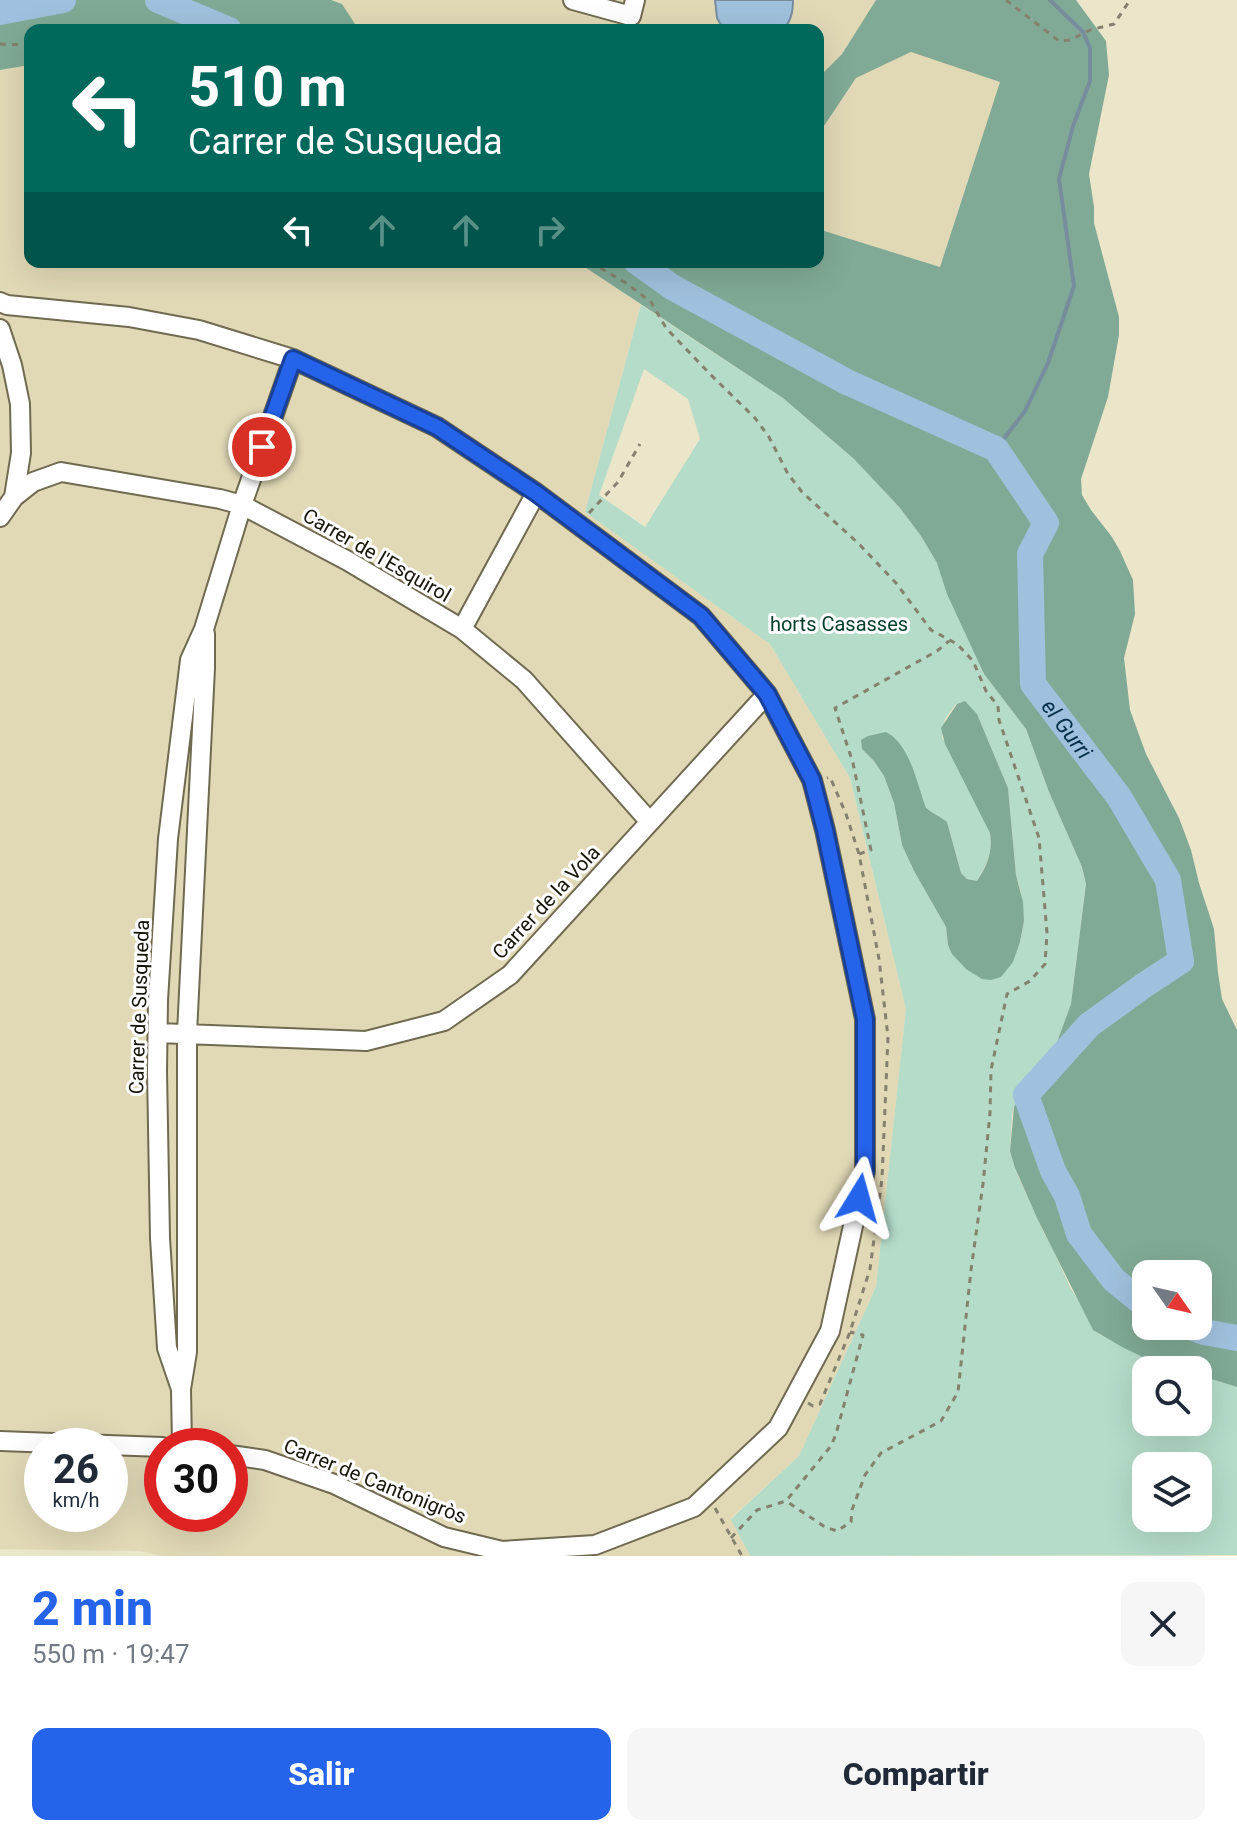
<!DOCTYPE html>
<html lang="es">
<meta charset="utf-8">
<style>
:root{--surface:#fff;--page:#f6f6f7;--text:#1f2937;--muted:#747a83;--accent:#2563eb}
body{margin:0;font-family:Roboto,sans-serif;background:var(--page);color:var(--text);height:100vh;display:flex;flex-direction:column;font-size:30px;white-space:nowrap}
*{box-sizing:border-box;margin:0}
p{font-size:26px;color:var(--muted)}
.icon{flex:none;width:44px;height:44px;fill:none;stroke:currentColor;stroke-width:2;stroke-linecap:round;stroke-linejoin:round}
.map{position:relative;height:1556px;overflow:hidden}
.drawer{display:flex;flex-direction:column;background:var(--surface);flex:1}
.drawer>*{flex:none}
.top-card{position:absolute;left:24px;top:24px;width:800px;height:244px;border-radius:16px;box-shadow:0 8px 32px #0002;background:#00695c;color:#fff;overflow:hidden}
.needle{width:52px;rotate:124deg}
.tools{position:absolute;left:1132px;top:1260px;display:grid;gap:16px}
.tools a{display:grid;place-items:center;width:80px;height:80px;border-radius:16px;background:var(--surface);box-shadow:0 8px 32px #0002;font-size:40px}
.speed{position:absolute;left:24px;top:1428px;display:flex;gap:16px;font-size:40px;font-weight:700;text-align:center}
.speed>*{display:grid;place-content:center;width:104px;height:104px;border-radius:50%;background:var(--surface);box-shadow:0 8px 32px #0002;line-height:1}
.speed small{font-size:20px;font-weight:400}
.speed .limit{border:12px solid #d22;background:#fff;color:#111}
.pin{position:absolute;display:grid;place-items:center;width:68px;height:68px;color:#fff;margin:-34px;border:4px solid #fff;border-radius:50%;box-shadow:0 2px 8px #0007}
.me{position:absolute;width:88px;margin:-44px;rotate:8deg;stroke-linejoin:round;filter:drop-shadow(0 0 6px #0008)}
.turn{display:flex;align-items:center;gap:28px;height:168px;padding:0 32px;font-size:36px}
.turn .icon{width:104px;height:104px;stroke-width:2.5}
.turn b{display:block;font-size:56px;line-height:68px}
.lanes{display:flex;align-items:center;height:76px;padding:0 32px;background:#0003;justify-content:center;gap:40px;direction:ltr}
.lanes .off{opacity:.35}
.round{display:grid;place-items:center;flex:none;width:84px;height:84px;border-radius:16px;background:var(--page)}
.overview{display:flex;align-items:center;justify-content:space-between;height:136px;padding:0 32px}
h1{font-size:48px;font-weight:800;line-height:60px;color:var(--accent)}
.action{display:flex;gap:16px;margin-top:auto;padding:16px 32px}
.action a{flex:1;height:92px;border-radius:16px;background:var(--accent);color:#fff;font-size:32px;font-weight:800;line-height:92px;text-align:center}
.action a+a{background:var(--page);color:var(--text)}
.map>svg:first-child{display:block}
.built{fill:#e1d9b6;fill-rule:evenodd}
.green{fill:#b4dcc9;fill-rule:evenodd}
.forest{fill:#80aa96;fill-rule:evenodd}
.water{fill:#a0c1dd;stroke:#778d9e;stroke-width:2}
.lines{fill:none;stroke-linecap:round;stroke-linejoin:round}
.stream{stroke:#778d9e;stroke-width:4}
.river{stroke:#a0c1dd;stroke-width:26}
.minor-casing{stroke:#706a51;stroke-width:22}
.path{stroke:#85816e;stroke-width:3;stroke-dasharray:6 6;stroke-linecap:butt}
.minor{stroke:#fff;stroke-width:18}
.route-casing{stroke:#184099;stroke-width:20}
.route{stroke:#2563eb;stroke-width:14}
.labels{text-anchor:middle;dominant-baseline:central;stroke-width:6;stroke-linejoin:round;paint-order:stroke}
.street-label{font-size:20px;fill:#17150b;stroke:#fff}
.park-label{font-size:20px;fill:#023d2a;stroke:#fff}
.water-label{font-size:22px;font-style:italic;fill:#042d49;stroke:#fff}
</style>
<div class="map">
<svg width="1237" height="1556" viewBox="0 0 1237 1556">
<rect width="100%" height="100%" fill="#ebe5c9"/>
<path class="built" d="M 331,0 L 876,0 L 842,54 L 818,78 L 818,30 L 359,30 L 342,4 Z
M 911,52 L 1000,82 L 940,267 L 818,229 L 818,132 L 820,132 L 856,78 Z
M 30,65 L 30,262 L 577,262 L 641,305 L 585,512 L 770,644 L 850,778 L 906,1009 L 876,1287 L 799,1456 L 731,1518 L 750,1556 L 162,1556 L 140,1551 L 0,1549 L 0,70 ZM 42,1446 L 110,1446 L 110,1514 L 42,1514 ZM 162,1446 L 230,1446 L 230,1514 L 162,1514 Z"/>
<path class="green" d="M 641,305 L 783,398 L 854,459 L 900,508 L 921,536 L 937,563 L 984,674 L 1026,729 L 1049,792 L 1082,867 L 1086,884 L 1071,1004 L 1057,1042 L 1014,1107 L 1012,1115 L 1010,1151 L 1018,1176 L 1045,1235 L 1050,1243 L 1070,1287 L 1099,1334 L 1147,1358 L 1181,1370 L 1146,1370 L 1146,1422 L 1198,1422 L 1198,1375 L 1237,1387 L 1237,1555 L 750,1556 L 731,1519 L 799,1456 L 876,1287 L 906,1009 L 850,778 L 770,644 L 585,512 ZM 644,369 L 688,399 L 700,439 L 645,527 L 599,495 ZM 956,704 L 977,714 L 1008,788 L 1016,875 L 1021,892 L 1024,921 L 1020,942 L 948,945 L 946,927 L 914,871 L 902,845 L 894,803 L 884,776 L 874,761 L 862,749 L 907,756 L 926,809 C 933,814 940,816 947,822 L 961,873 L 967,879 L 977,881 C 988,863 995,847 988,826 L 942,737 L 945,719 ZM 1146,1466 L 1198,1466 L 1198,1518 L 1146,1518 Z"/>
<path class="forest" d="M 0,0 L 331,0 L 342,4 L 359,30 L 30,30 L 30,65 L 0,70 Z
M 876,0 L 1076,0 L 1106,41 L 1109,75 L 1089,174 L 1094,207 L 1094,223 L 1119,317 L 1119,335 L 1108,397 L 1081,479 L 1082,495 L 1091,510 L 1112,537 L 1120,551 L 1133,580 L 1135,614 L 1124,658 L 1130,710 L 1146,754 L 1179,818 L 1191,850 L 1199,883 L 1214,929 L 1218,973 L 1222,999 L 1237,1030 L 1237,1387 L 1198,1375 L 1198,1370 L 1181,1370 L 1147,1359 L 1122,1347 L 1093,1330 L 1037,1218 L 1015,1168 L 1010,1151 L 1014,1107 L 1057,1042 L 1071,1004 L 1086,884 L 1082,867 L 1049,792 L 1026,729 L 984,674 L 947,594 L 937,563 L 921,536 L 900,508 L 854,459 L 783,398 L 577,262 L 818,262 L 818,229 L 940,267 L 1000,82 L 911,52 L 856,78 L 820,132 L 818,132 L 818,78 L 842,54 ZM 1198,1274 L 1198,1326 L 1146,1326 L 1146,1274 Z
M 965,701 L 977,714 L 1008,788 L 1016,875 L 1023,902 L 1024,921 L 1020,942 L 1013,962 L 1001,977 L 991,980 L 982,979 L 966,969 L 952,954 L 948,945 L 946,927 L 914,871 L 902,845 L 894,803 L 884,776 L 874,761 L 862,749 L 861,740 L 868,736 L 886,732 C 910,744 917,784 926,808 C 933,814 940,816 947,822 L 961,873 L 967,879 L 977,881 C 987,866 993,852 990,833 L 945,744 L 941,728 L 957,704 Z"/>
<path class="water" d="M 715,0 L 793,0 C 793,12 791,21 783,30 L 724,30 L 717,18 Z"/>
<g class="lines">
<path class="stream" d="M 996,449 L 1025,411 L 1048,363 L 1074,286 L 1059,179 L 1073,126 L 1090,81 L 1090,48 L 1083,32 L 1050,0"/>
<g class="river">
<path d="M 158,0 L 229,30"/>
<path d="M 0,12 L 63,0"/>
<path id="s1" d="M 637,262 L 672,287 L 847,382 L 996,449 L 1046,523 L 1030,554 L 1033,684 L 1119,797 L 1168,880 L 1181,961 L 1143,986 L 1089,1025 L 1026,1095 L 1053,1171 L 1067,1196 L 1079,1234 L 1114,1280 L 1146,1306"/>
<path d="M 1188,1326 L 1204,1332 L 1237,1338"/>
</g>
<g class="minor-casing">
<path id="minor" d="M 573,0 L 631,16 L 635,0
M 0,302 L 7,305 L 129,317 L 199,330 L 293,359 L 437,427 L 536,493 L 701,616 L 767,694 L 812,780 L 825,830 L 865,1019 L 865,1171 L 830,1331 L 778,1428 L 694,1507 L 595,1545 L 502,1551 L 444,1537 L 334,1484 L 265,1460 L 230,1455
M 0,329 L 12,365 L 20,404 L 21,453 L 14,497 L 0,517
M 14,497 L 33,482 L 61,472 L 220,499 L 242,505 L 348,561 L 462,629 L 524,680 L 650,822
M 462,629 L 536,493
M 158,1033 L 366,1041 L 444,1021 L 510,975 L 767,694
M 181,1389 L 167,1348 L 160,1238 L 157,1071 L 158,1000 L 168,839 L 190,660 L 204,629 L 242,505 L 293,359
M 0,1441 L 162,1447
M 182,1446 L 181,1389 L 187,1352 L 187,1033 L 205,668 L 205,634"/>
</g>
<path class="path" d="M 1006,0 L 1059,41 L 1070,40 L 1090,30 L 1114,24 L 1130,0
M 0,44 L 30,45
M 590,262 L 626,283 L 651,302 L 666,328 L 710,374 L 755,418 L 769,437 L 788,474 L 802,492 L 859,544 L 896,583 L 931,630 L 957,644 L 973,661 L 986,691 L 998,706 L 999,720 L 1039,838 L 1047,933 L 1045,964 L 1030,981 L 1007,994 L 991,1070 L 990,1113 L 983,1184 L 971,1270 L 958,1392 L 941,1421 L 881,1453 L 865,1475 L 852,1510 L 851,1522 L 837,1531 L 825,1527 L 786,1501
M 589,513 L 618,482 L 640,444
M 859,854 L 871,850 L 853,763 L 835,708 L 937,651 L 949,641
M 808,1403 L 813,1406 L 820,1404 L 850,1332 L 870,1269 L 882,1179 L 888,1037 L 879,959 L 859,854 L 846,814 L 830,777 L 827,778
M 715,1508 L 742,1556
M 731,1538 L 757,1510 L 786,1501 L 831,1446 L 836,1434 L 863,1335 L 850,1332"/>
<use href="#minor" class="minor"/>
</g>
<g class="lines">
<g class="route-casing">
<path id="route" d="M 262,447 L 293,359 L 437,427 L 536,493 L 701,616 L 767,694 L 812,780 L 825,830 L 865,1019 L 865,1171 L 859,1198"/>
</g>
<use href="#route" class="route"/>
</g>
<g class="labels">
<g class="street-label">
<text transform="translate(377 555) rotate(30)">Carrer de l'Esquirol</text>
<text transform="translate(546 902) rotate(-47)">Carrer de la Vola</text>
<text transform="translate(139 1007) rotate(-88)">Carrer de Susqueda</text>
<text transform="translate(375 1481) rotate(22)">Carrer de Cantonigròs</text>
</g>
<g class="park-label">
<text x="839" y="624">horts Casasses</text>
</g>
<g class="water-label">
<text stroke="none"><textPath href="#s1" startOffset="716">el Gurri</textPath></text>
</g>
</g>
</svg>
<div class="tools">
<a><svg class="needle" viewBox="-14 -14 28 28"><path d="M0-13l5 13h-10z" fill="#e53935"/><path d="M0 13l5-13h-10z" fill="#747a83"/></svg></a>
<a><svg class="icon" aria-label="search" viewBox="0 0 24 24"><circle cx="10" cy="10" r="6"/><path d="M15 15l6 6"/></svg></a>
<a><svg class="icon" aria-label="layers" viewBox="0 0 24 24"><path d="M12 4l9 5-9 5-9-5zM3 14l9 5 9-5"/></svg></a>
</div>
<div class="speed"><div>26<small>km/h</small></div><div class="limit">30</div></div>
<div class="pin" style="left:262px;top:447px;background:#d93025"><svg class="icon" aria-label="arrive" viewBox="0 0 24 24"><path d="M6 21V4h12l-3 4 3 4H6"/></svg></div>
<svg class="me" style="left:859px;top:1198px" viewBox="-20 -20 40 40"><path d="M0-17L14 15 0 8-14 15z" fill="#2563eb" stroke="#fff" stroke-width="4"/></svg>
<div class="top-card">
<div class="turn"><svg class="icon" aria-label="left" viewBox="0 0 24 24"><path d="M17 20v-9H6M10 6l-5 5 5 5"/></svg><div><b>510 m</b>Carrer de Susqueda</div></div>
<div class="lanes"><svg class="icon" aria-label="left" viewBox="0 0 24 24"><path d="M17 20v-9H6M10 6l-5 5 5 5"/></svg><svg class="icon off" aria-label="ahead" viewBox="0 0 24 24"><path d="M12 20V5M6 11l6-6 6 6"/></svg><svg class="icon off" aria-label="ahead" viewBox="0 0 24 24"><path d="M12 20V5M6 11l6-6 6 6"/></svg><svg class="icon off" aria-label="right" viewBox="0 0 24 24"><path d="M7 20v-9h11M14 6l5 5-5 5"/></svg></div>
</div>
</div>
<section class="drawer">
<div class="overview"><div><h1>2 min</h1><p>550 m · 19:47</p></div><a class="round"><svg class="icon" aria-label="close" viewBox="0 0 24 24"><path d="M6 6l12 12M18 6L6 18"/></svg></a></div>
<div class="action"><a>Salir</a><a>Compartir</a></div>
</section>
